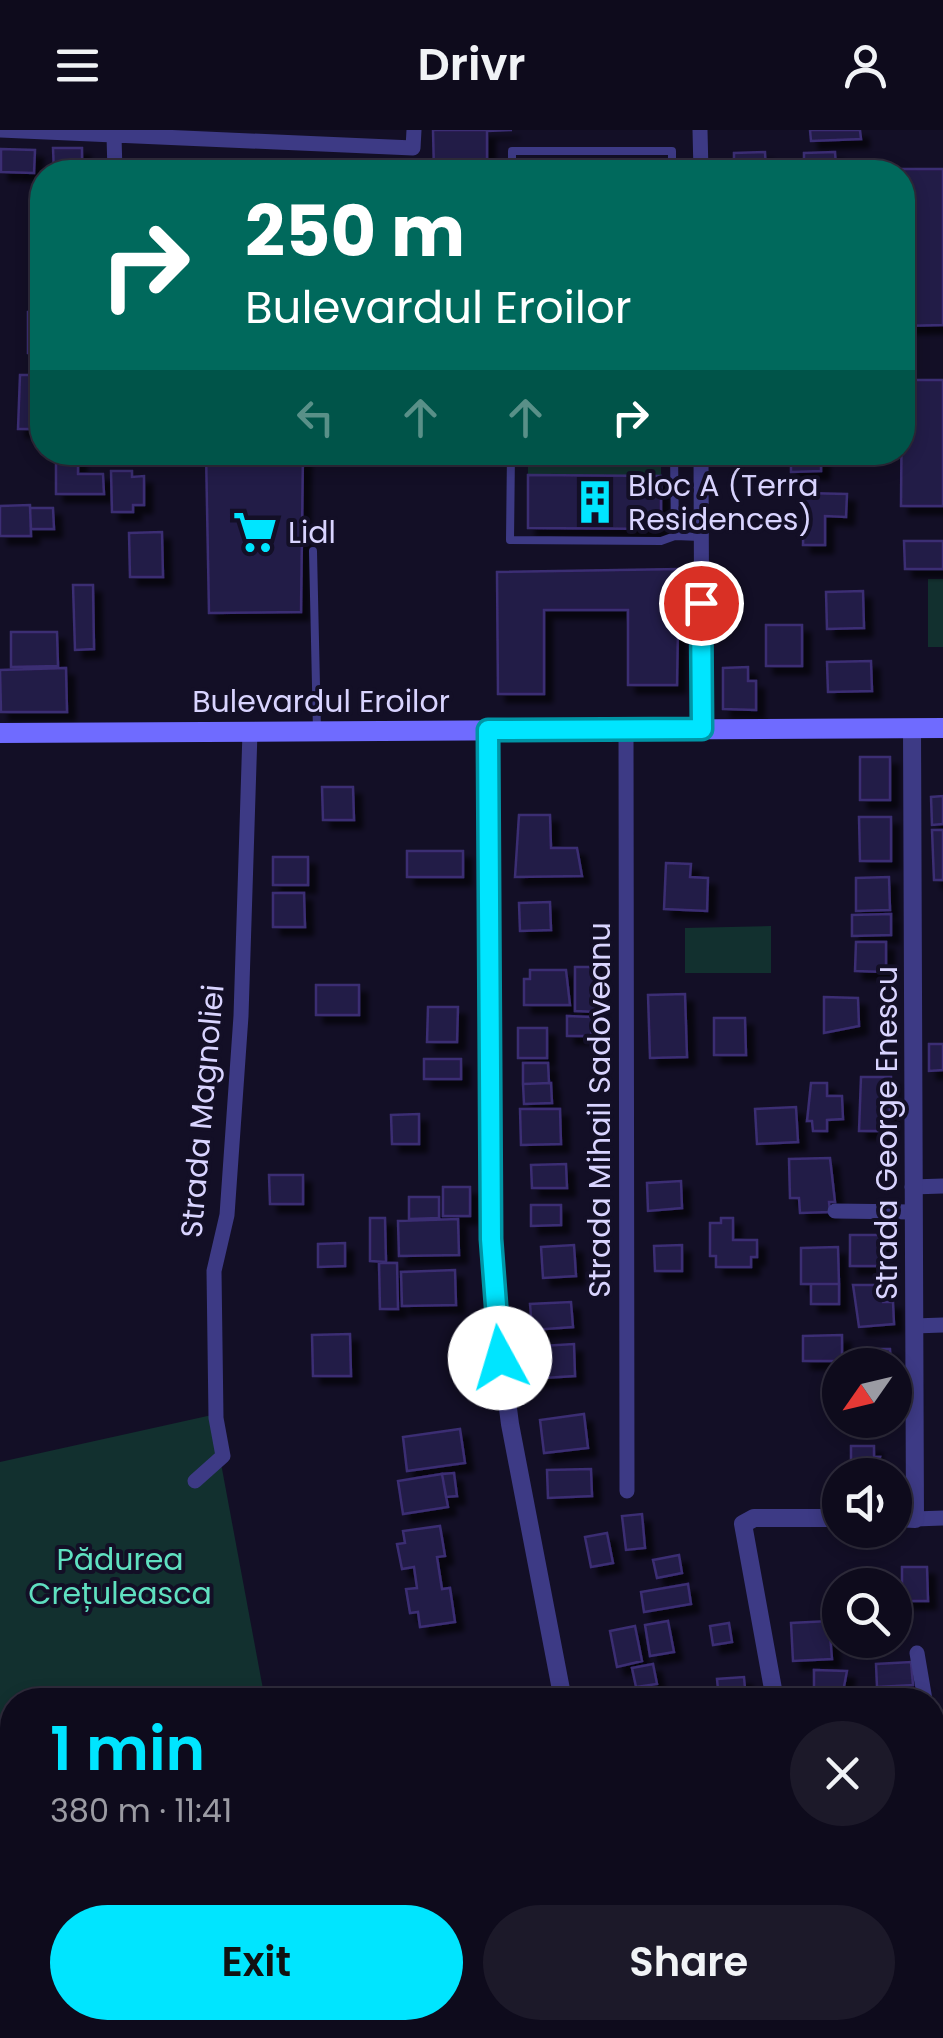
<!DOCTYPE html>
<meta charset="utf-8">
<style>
:root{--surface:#0e0b1c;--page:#1c1929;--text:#f1f3f6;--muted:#9b9ba3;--line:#2e2b3b;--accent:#00e5ff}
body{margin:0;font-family:Poppins,sans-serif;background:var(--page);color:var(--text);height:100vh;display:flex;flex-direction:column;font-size:38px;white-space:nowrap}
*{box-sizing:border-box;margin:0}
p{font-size:32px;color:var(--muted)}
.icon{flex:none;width:55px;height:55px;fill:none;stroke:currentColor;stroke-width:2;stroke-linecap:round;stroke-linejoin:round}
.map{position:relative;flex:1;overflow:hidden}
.sheet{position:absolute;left:0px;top:1558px;width:945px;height:352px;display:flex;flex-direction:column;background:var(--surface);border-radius:40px 40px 0 0;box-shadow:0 5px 15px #0003,0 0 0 2px var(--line)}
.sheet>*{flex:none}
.hud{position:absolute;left:30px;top:30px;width:885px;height:305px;border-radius:40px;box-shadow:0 5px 15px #0003,0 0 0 2px var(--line);background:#00695c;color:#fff;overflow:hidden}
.needle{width:65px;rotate:236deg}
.tools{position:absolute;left:822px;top:1218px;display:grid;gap:20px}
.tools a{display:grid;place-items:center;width:90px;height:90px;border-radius:50%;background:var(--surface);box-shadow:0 5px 15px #0003,0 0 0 2px var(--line);font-size:50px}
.pin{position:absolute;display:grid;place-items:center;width:85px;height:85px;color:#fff;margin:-42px;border:5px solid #fff;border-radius:50%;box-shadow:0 2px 10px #0007}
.me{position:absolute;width:110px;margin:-55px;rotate:354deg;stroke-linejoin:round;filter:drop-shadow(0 0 8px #0008)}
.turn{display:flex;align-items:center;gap:35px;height:210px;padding:0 50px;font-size:45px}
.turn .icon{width:130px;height:130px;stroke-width:2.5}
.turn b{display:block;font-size:70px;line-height:85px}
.lanes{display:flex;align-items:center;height:95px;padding:0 50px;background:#0003;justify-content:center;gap:50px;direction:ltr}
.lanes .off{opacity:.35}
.round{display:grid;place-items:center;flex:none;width:105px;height:105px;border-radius:52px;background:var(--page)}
.overview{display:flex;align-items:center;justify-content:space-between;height:170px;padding:0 50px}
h1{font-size:60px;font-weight:600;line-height:75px;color:var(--accent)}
.action{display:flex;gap:20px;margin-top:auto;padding:20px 50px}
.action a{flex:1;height:115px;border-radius:60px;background:var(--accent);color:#111;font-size:40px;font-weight:600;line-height:115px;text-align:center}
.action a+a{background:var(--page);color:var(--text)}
header{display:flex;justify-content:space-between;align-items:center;height:130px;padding:0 50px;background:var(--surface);font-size:45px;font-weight:600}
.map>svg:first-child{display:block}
.green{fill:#12302f}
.building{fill:#241b47;stroke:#3b2d73;stroke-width:2.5;filter:url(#shadow)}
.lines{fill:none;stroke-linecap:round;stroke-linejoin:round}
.service{stroke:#3d3a85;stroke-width:8}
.minor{stroke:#3d3a85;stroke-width:15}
.tertiary{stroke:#3d3a85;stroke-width:18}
.secondary{stroke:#6f6bff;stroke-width:20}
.route-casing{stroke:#0095a6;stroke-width:25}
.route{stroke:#00e5ff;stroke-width:18}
.labels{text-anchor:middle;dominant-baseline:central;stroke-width:8;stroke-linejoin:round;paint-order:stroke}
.poi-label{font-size:30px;fill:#d9d4ff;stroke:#130f26;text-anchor:start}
.street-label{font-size:30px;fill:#d9d4ff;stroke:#130f26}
.park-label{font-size:30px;fill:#5fe0c0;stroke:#130f26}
</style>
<header><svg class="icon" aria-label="menu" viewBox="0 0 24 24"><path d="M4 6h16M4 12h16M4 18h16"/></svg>Drivr<svg class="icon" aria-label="person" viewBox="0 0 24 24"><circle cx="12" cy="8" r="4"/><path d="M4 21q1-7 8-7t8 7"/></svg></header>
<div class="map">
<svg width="943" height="1908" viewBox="0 0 943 1908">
<defs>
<filter id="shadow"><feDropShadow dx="8" dy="8" stdDeviation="2.5" flood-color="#0009"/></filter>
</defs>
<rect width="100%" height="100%" fill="#130f26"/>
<path class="green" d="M 528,323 L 661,323 L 661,346 L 528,345 Z
M 928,449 L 943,449 L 943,517 L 928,517 Z
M 771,796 L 771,843 L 685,843 L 685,798 Z
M 212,1285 L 265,1570 L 12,1570 L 12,1898 L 325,1898 L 327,1908 L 0,1908 L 0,1332 Z"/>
<path class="building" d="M 433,0 L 512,0 L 487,1 L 487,42 L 434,42 Z
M 810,0 L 860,0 L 861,9 L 811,11 Z
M 53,18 L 82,18 L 82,42 L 54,42 Z
M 1,19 L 35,20 L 34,43 L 1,42 Z
M 765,22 L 766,42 L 734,42 L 734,23 Z
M 835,22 L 836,36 L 830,37 L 831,42 L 804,42 L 804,23 Z
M 897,39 L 943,39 L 943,195 L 902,196 L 902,42 Z
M 28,182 L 42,182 L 42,223 L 28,223 Z
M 20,245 L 42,245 L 42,299 L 18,299 Z
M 902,250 L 943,250 L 943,376 L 901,376 Z
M 56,322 L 78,322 L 78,344 L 103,344 L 104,364 L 56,364 Z
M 206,322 L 303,322 L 301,482 L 209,483 Z
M 821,322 L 821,341 L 791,342 L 791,323 Z
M 111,341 L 132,341 L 132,347 L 144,346 L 144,375 L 133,375 L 133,382 L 112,382 Z
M 528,345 L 661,346 L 661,399 L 528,398 Z
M 804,363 L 847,364 L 846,387 L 825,386 L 825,415 L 803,415 Z
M 30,375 L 31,406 L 0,406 L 0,376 Z
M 30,378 L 53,378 L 54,399 L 31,399 Z
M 162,402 L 163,447 L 130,447 L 129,403 Z
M 904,411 L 943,411 L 943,439 L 905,439 Z
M 679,439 L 677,555 L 628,555 L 628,480 L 544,480 L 544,564 L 498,564 L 497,442 Z
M 73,455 L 93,455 L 94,519 L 75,520 Z
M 863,461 L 864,498 L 827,499 L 826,462 Z
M 766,495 L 802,495 L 802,536 L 766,536 Z
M 11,502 L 57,502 L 58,536 L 11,537 Z
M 871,531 L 872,561 L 828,562 L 827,532 Z
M 748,537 L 748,551 L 756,551 L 756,580 L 723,579 L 723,538 Z
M 66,538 L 67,582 L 1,582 L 0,540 Z
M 860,627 L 890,627 L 890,670 L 860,670 Z
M 322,657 L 353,657 L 354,690 L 323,690 Z
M 943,666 L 943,694 L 932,695 L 931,667 Z
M 519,685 L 550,685 L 551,718 L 577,718 L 582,746 L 515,747 Z
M 859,687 L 891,687 L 891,731 L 860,731 Z
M 932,700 L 943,700 L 943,750 L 934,750 Z
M 407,721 L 463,721 L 463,747 L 407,747 Z
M 273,727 L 308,727 L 308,755 L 273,755 Z
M 666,733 L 691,734 L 690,747 L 708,748 L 707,781 L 664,779 Z
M 889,747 L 890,780 L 856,781 L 856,748 Z
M 273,763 L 304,763 L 305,797 L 273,797 Z
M 550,772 L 551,800 L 520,801 L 519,773 Z
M 891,784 L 891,805 L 852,806 L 852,785 Z
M 856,812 L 886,812 L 886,842 L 855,841 Z
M 575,837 L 598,837 L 598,882 L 575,881 Z
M 530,840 L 566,840 L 570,875 L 524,875 L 524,849 L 530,849 Z
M 316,855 L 359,855 L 359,885 L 316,885 Z
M 685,864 L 687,927 L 650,928 L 648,865 Z
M 824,867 L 858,868 L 859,896 L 824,903 Z
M 428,877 L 458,877 L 457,912 L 427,912 Z
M 567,886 L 592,887 L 591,906 L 567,906 Z
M 714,888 L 745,888 L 746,925 L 714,925 Z
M 518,898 L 547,898 L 547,928 L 518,928 Z
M 929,914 L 943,914 L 943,940 L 929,941 Z
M 424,929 L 461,929 L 461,949 L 424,949 Z
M 523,933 L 548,933 L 549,953 L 523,954 Z
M 861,947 L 891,947 L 889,1001 L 859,1001 Z
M 551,953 L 552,973 L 524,974 L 523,954 Z
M 811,953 L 827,953 L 827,966 L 842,966 L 843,989 L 827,990 L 827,1001 L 813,1001 L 812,991 L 807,991 Z
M 796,977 L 798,1012 L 757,1014 L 755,979 Z
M 520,979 L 560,979 L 561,1014 L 521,1015 Z
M 419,984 L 419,1014 L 392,1014 L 391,985 Z
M 830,1028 L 835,1072 L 829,1072 L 830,1082 L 800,1083 L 799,1068 L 790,1068 L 789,1029 Z
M 566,1034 L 567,1058 L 532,1058 L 531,1035 Z
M 269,1045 L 303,1045 L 303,1074 L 270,1074 Z
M 681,1051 L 682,1078 L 648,1081 L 647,1053 Z
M 443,1057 L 470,1057 L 470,1086 L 443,1086 Z
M 409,1067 L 439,1067 L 439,1088 L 409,1089 Z
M 531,1075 L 561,1075 L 561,1095 L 531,1096 Z
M 370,1088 L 385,1088 L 386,1132 L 370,1131 Z
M 721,1088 L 733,1088 L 733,1110 L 757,1110 L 757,1127 L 751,1127 L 751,1137 L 716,1137 L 716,1126 L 710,1126 L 710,1093 L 721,1093 Z
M 458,1089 L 459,1125 L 399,1126 L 398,1091 Z
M 850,1105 L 882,1105 L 882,1136 L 850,1136 Z
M 345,1113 L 345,1136 L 318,1137 L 318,1114 Z
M 574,1115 L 576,1146 L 543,1148 L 541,1117 Z
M 682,1115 L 682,1141 L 655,1141 L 654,1116 Z
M 838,1117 L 839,1154 L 801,1154 L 801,1118 Z
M 379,1133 L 397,1133 L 398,1179 L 380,1179 Z
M 455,1140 L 456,1175 L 402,1176 L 401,1142 Z
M 811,1154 L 839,1154 L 839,1174 L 811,1174 Z
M 853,1155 L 883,1155 L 883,1172 L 893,1172 L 894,1194 L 859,1197 Z
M 571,1172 L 573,1197 L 532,1200 L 530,1174 Z
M 350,1204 L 351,1246 L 313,1246 L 312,1205 Z
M 842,1205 L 842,1231 L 803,1231 L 803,1206 Z
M 574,1214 L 575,1246 L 527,1249 L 525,1217 Z
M 864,1219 L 890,1219 L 891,1235 L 864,1235 Z
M 584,1284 L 588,1318 L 544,1323 L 540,1290 Z
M 460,1299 L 465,1333 L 407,1341 L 403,1307 Z
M 851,1316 L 874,1316 L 874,1327 L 880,1327 L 875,1345 L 851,1345 Z
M 591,1339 L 592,1366 L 548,1368 L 547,1340 Z
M 454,1343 L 457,1366 L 446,1367 L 442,1344 Z
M 442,1344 L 448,1377 L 403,1384 L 398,1351 Z
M 642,1384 L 645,1418 L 626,1420 L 622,1386 Z
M 440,1396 L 445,1426 L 437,1427 L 442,1459 L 450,1458 L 455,1492 L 420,1497 L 418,1482 L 410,1483 L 406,1459 L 417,1458 L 414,1437 L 402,1439 L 397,1414 L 405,1413 L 403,1401 Z
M 607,1403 L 613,1433 L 591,1437 L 585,1407 Z
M 679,1425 L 682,1443 L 657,1448 L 653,1430 Z
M 902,1437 L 927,1437 L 928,1471 L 902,1471 Z
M 688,1454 L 691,1474 L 644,1482 L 641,1462 Z
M 668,1491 L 674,1522 L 650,1526 L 645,1495 Z
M 829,1491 L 832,1529 L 793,1531 L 791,1493 Z
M 729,1493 L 732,1512 L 713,1515 L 710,1496 Z
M 635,1496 L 642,1531 L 617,1537 L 610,1501 Z
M 911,1532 L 913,1555 L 877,1557 L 876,1534 Z
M 653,1534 L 657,1554 L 636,1557 L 632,1538 Z
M 814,1540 L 847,1541 L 842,1567 L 814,1567 Z
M 744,1547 L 746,1570 L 719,1570 L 717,1549 Z
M 932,1873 L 943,1873 L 943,1908 L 930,1908 Z
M 393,1898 L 427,1898 L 429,1908 L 395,1908 Z
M 507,1898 L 539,1898 L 541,1908 L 509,1908 Z"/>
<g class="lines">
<path class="service" d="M 512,42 L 512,21 L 672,21 L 672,42
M 511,322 L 510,410 L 661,411 L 675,406 L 701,407
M 674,322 L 675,406
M 313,421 L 317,601"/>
<path class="minor" d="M 0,0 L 413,18 L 414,0
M 700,0 L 701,42
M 114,6 L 115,42
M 701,322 L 702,599
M 626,599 L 627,1361
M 912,1057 L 943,1056
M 835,1081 L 913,1082
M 914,1196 L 943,1195
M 195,1351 L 223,1326 L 216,1288 L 214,1141 L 227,1085 L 241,886 L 250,602
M 915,1389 L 943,1388
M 917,1523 L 925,1570
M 542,1570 L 562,1566
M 932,1611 L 943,1668
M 932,1745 L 943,1745
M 460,1898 L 462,1908"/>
<path class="tertiary" d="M 488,600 L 493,1163 L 510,1294 L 563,1570
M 895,1388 L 915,1389 L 912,598
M 775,1570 L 743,1394 L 754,1388 L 840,1388
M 627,1898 L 629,1908
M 838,1898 L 840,1908"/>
<path class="secondary" d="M 0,603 L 943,598"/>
</g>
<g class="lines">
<g class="route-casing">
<path id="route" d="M 500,1228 L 491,1109 L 488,600 L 702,599 L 701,473"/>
</g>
<use href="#route" class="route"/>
</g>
<defs>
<g id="building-bare" transform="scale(3.45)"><path d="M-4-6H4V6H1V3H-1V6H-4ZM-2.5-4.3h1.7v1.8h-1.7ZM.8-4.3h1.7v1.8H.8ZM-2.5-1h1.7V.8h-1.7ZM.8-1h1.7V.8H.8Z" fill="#00e5ff" stroke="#130f26" stroke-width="2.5" paint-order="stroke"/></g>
<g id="supermarket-bare" transform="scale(3.45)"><path d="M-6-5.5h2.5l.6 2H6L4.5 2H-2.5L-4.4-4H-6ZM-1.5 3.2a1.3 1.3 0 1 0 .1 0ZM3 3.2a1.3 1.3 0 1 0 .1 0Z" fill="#00e5ff" stroke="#130f26" stroke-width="2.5" paint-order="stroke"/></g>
</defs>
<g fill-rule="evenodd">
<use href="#building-bare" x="595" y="372"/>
<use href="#supermarket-bare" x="255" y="402"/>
</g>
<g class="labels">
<g class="poi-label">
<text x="628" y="355">Bloc A (Terra<tspan x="628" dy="34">Residences)</tspan></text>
<text x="288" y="402">Lidl</text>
</g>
<g class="street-label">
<text x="321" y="571">Bulevardul Eroilor</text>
<text transform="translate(599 980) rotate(-90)">Strada Mihail Sadoveanu</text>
<text transform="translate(202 981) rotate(-85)">Strada Magnoliei</text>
<text transform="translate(886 1003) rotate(-90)">Strada George Enescu</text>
</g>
<g class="park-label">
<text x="120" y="1429">Pădurea<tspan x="120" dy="34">Crețuleasca</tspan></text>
</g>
</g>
</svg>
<div class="tools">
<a><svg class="needle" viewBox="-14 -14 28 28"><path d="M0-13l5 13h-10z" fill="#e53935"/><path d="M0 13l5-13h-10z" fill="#9b9ba3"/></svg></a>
<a><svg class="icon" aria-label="sound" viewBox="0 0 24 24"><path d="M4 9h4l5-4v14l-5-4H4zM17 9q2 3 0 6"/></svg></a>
<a><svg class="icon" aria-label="search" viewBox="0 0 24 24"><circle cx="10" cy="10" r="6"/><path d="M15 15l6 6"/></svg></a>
</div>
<div class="pin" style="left:701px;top:473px;background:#d93025"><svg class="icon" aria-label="arrive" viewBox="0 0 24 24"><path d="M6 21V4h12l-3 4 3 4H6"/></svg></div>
<svg class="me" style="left:500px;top:1228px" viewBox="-20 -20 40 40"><circle r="19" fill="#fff"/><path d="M0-13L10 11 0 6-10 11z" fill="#00e5ff"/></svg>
<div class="hud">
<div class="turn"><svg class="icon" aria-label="right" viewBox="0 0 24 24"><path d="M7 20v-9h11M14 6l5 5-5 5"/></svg><div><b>250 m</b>Bulevardul Eroilor</div></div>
<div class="lanes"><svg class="icon off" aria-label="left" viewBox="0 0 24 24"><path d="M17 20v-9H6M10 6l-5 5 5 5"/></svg><svg class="icon off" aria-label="ahead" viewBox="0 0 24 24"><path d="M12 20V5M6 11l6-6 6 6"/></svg><svg class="icon off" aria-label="ahead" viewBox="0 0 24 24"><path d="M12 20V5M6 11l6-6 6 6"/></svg><svg class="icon" aria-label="right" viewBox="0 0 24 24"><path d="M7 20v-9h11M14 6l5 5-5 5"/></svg></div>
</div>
<section class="sheet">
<div class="overview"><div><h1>1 min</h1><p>380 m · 11:41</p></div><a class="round"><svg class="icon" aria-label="close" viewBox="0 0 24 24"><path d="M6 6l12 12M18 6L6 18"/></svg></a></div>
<div class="action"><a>Exit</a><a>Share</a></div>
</section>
</div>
